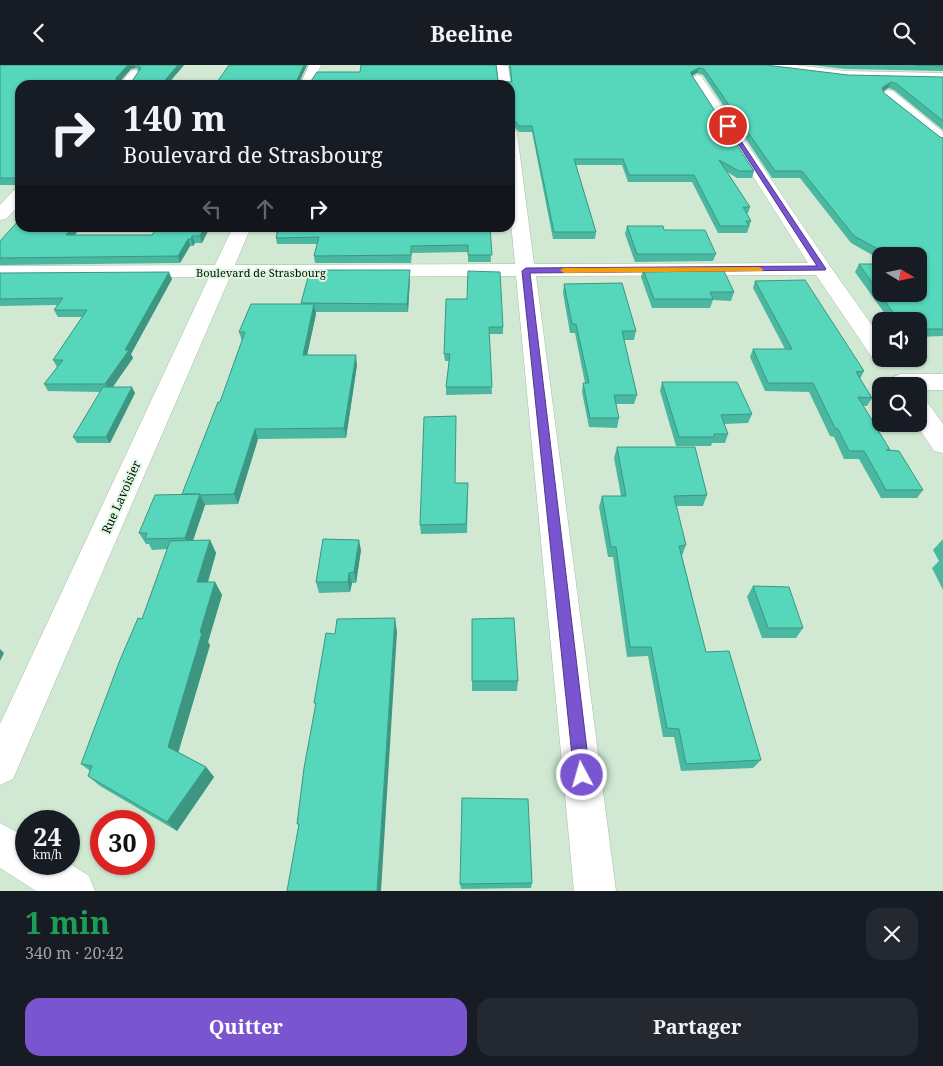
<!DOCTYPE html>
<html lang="fr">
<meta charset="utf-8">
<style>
:root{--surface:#171b24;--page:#242831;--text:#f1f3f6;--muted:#9ea1a6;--accent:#7956d0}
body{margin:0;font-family:"Noto Serif",serif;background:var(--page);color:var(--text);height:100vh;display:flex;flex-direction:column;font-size:19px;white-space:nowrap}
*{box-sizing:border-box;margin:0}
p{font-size:16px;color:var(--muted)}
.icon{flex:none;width:28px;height:28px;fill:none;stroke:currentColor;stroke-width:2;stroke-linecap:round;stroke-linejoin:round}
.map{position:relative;height:826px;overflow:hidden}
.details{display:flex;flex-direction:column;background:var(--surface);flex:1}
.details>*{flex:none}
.top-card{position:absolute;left:15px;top:15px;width:500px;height:152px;border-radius:15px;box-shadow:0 1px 4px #0004;background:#171b24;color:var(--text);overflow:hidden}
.needle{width:32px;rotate:100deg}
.controls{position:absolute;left:872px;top:182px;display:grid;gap:10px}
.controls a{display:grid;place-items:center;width:55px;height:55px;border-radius:10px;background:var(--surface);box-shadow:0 1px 4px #0004;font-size:25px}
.speed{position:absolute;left:15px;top:745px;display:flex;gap:10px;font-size:25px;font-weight:700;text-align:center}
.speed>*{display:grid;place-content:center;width:65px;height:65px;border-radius:50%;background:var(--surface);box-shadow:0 1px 4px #0004;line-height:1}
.speed small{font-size:12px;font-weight:400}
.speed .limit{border:8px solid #d22;background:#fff;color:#111}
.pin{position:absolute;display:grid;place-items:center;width:42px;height:42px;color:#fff;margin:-21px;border:2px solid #fff;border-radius:50%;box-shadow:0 1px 5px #0007}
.me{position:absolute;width:55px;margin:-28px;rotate:354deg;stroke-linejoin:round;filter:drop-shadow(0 0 4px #0008)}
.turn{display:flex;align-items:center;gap:18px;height:105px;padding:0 25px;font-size:22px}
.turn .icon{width:65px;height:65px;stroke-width:2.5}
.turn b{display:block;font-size:35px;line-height:42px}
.lanes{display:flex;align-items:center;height:48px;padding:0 25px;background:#0003;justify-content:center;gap:25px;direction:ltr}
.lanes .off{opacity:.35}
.round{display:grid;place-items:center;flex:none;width:52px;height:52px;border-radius:15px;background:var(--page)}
.overview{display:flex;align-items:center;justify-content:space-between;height:85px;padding:0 25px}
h1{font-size:30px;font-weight:700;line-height:38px;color:#1e9e55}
.cta{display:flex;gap:10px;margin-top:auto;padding:10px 25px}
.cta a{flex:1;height:58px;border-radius:15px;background:var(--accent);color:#fff;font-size:20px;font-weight:700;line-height:58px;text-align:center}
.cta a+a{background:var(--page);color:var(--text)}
header{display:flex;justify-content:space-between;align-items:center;height:65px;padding:0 25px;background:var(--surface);font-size:22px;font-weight:700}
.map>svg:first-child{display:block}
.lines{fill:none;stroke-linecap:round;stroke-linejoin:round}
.minor-casing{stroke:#a6bda8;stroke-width:1}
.minor{fill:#fff;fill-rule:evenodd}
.wall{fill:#4ab8a0;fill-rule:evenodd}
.shaded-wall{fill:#3c9682}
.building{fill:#56d6ba;stroke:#3c9682}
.route{fill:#7956d0;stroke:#4f3887}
.slow{fill:#f59e0b}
.labels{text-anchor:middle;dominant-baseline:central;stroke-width:4;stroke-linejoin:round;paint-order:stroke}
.far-street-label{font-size:11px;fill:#070f08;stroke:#def7e0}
.street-label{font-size:12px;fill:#070f08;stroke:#def7e0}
</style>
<header><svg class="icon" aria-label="back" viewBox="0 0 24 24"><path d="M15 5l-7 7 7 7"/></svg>Beeline<svg class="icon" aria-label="search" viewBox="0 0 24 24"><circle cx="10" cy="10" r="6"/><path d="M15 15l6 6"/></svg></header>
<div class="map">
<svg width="943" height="826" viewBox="0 0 943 826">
<rect width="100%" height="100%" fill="#d1e9d3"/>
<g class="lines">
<g class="minor-casing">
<path id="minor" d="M 309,0 L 321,0 L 312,20 L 300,20 Z
M 497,0 L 508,1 L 511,20 L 510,22 L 510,20 L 499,20 Z
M 759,0 L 795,0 L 846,6 L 943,8 L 943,16 L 846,14 L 765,4 Z
M 135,5 L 141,9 L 132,20 L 119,20 L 131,6 Z
M 697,10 L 701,11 L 830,201 L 881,273 L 881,294 L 889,294 L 881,296 L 873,294 L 816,210 L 536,211 L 616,826 L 574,826 L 516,211 L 230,212 L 13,714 L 0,720 L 0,659 L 209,212 L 0,213 L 0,201 L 215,200 L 233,162 L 251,162 L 235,200 L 515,199 L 510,147 L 510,64 L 515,65 L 517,68 L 534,199 L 808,198 L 691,14 Z
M 888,25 L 893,26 L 943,67 L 943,78 L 938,77 L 883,32 L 881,29 Z
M 20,124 L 20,139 L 6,154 L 0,155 L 0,140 L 14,125 Z
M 901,309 L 943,309 L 943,325 L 919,325 L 919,321 L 892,321 L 889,317 L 893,312 Z
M 919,336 L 928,338 L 943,359 L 943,388 L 934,386 L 916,359 L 919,359 Z
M 0,758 L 26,772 L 26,799 L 69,798 L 89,811 L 95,826 L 36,826 L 0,803 Z"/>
</g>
<use href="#minor" class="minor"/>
</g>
<path class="wall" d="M 0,0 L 184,0 L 167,20 L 20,20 L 20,120 L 0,120 ZM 136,3 L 139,6 L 132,16 L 120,16 L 131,4 Z
M 307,0 L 300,15 L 311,16 L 498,16 L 511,17 L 509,0 L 766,0 L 848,10 L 943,12 L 943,65 L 894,25 L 888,23 L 883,26 L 884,28 L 940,72 L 943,73 L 943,271 L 919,272 L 919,256 L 890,256 L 855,207 L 859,199 L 881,229 L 919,191 L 881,191 L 881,195 L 851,178 L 800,113 L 772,113 L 703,10 L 697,8 L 692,11 L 754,106 L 752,113 L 737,113 L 727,107 L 750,142 L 748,148 L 747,148 L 751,156 L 747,168 L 718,168 L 692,117 L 628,117 L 622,100 L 576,100 L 596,167 L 595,174 L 553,174 L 532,67 L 519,67 L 515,63 L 510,62 L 510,20 L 215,20 Z
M 811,0 L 943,0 L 943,6 L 846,4 Z
M 627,161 L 664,165 L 716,189 L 713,196 L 635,197 L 625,169 Z
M 20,162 L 81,162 L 75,170 L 152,170 L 157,162 L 210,162 L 202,178 L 195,178 L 193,181 L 190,181 L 180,198 L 0,200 L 0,176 Z
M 275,162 L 490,162 L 491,197 L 468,197 L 468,187 L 412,188 L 411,198 L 315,198 L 314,191 L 317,179 L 277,179 L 276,173 L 277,168 L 276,168 Z
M 643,204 L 734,227 L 731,236 L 713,235 L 710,243 L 652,243 L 641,212 Z
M 0,208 L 172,214 L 131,289 L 133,293 L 113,322 L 135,328 L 110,378 L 77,378 L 73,372 L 100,327 L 48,326 L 44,319 L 57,302 L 53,295 L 82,252 L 58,252 L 54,245 L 57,240 L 0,241 Z
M 410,213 L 408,247 L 316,247 L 316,249 L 307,290 L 357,300 L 346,373 L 258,374 L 238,439 L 205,440 L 193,476 L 210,475 L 216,488 L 208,517 L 215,517 L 222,530 L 208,577 L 210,580 L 178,687 L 206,702 L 214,712 L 177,766 L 100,721 L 88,711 L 90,706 L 81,699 L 142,554 L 167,484 L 152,485 L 149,479 L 146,479 L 139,468 L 182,429 L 220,337 L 242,276 L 239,267 L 301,239 L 301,238 Z
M 755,216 L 864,306 L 860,314 L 872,333 L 867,341 L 863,341 L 890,385 L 923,425 L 917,433 L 881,433 L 859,394 L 844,394 L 834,372 L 830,371 L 809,327 L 765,326 L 750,292 L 753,284 L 785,284 L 753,223 Z
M 564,219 L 636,266 L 634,275 L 624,275 L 637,330 L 634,339 L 616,339 L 619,353 L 617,363 L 589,362 L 582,327 L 583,318 L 585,318 L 575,268 L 570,268 L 563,228 Z
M 467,234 L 503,262 L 503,269 L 489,269 L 492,329 L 446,330 L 446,322 L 449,296 L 445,296 L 444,289 Z
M 662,317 L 752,349 L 748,358 L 724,359 L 728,369 L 725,378 L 712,378 L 711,381 L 676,381 L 660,326 Z
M 617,382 L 707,430 L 703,441 L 676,441 L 686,480 L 682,491 L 706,587 L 761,695 L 753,703 L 681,706 L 674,672 L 663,672 L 648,591 L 627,592 L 613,492 L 608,492 L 599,442 L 602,431 L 621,431 L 614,393 Z
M 456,418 L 468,428 L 467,468 L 421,469 L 420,460 Z
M 942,475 L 943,475 L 943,525 L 932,503 L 939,496 L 933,485 Z
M 361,485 L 356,518 L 352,518 L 350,527 L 319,528 L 316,517 Z
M 753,521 L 803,563 L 796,573 L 762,573 L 747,532 Z
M 472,554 L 518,616 L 517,626 L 472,626 Z
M 532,818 L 531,823 L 461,824 L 460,819 Z"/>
<path class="shaded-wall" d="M 128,0 L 135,0 L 136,3 L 131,4 L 118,19 L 116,16 L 116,13 Z
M 178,0 L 184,0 L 167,20 L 161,20 Z
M 304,0 L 307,0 L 298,20 L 297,15 Z
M 699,3 L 697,8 L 690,12 L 691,7 Z
M 891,17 L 888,23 L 879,29 L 882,23 Z
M 72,162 L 81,162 L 69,177 L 66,170 Z
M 204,162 L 210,162 L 202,178 L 200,171 Z
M 192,171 L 195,178 L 193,181 L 191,174 Z
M 188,174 L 190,181 L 180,198 L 178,191 Z
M 410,205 L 410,213 L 408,247 L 407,239 Z
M 169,207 L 172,214 L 131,289 L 133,293 L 109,327 L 105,319 Z
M 314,239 L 316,249 L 305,300 L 303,290 Z
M 356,290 L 357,300 L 346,373 L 344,363 Z
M 132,322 L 135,328 L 110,378 L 106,372 Z
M 255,364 L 258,374 L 238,439 L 234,429 Z
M 200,429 L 205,440 L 190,484 L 185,473 Z
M 210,475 L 216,488 L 204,530 L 197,517 Z
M 359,475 L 361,485 L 356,518 L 354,507 Z
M 349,508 L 352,518 L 350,527 L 348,517 Z
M 215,517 L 222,530 L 208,577 L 210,580 L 177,692 L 168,682 L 200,567 Z
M 395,553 L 397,567 L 381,826 L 377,826 Z
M 0,584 L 4,588 L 0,596 Z
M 206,702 L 214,712 L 177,766 L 167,757 Z"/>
<path class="building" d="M 0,0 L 128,0 L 116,13 L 116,16 L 132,16 L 141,3 L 137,0 L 178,0 L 161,20 L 20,20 L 20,113 L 0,113 Z
M 229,0 L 304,0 L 297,15 L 311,16 L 317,7 L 360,7 L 361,0 L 496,0 L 498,16 L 512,17 L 510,0 L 766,0 L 848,10 L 943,12 L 943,56 L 897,19 L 891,17 L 882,23 L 884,28 L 940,72 L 943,73 L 943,264 L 919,264 L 919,256 L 899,256 L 859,199 L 881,199 L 881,229 L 919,229 L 919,191 L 891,191 L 854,171 L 802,106 L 775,106 L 704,4 L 699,3 L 691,7 L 691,9 L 754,106 L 739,106 L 719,95 L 750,142 L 743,142 L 751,156 L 746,156 L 749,161 L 720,161 L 694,110 L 629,110 L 623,94 L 574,94 L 596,167 L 554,167 L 532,61 L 519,61 L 516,57 L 511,56 L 510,57 L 510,20 L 215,20 Z
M 915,0 L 943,0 L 943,1 Z
M 20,154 L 20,162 L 72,162 L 66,170 L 152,170 L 157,162 L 204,162 L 200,171 L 192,171 L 191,174 L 188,174 L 178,191 L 0,193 L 0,176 Z
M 627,161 L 663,161 L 664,165 L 705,165 L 716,189 L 637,189 Z
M 279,162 L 490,162 L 492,190 L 468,190 L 468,180 L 411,181 L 411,190 L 314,191 L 319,172 L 276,173 Z
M 643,204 L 723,204 L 734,227 L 710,227 L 713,234 L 654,234 Z
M 310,205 L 410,205 L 407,239 L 301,238 Z
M 468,206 L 500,207 L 503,262 L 489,262 L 492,322 L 446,322 L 450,289 L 444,289 L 446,234 L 467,234 Z
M 169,207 L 125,285 L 129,285 L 105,319 L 44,319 L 63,295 L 53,295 L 87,245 L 54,245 L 63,233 L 0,234 L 0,208 Z
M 805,215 L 864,306 L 856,307 L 872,333 L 858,332 L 890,385 L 886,385 L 899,386 L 923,425 L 886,425 L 864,386 L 849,386 L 838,364 L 835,363 L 813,318 L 768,318 L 753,284 L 792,284 L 755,216 Z
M 622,218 L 636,266 L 622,266 L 637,330 L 614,330 L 619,353 L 590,353 L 583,318 L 589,318 L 576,259 L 572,259 L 564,219 Z
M 251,239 L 314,239 L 303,290 L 356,290 L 344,363 L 255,364 L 234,429 L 201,430 L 200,429 L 182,429 L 218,337 L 220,337 L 245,267 L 239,267 Z
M 662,317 L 737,317 L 752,349 L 721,350 L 728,369 L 714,369 L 714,372 L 679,372 Z
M 103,322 L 132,322 L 106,372 L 73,372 Z
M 456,351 L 455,418 L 468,418 L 466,459 L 420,460 L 424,352 Z
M 617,382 L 695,382 L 707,430 L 674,431 L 686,480 L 679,481 L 706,587 L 729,586 L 761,695 L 686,699 L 679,664 L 667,663 L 651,582 L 630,582 L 616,482 L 611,482 L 602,431 L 626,431 Z
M 200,429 L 185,473 L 145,474 L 147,468 L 139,468 L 155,430 Z
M 323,474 L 359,475 L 354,507 L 349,508 L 348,517 L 316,517 Z
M 210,475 L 197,517 L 215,517 L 200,567 L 202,568 L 168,682 L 206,702 L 167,757 L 88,711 L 92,701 L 81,699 L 120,595 L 138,553 L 142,554 L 170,476 Z
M 753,521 L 789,522 L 803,563 L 768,563 Z
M 395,553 L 377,826 L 287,826 L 299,759 L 297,759 L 304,703 L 316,638 L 314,638 L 326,568 L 335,569 L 337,554 Z
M 514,553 L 518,616 L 472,616 L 472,554 Z
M 462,733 L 528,734 L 532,818 L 460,819 Z"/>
<path class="route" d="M 726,60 L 731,61 L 826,204 L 825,205 L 530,208 L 590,710 L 588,715 L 582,718 L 576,715 L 574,710 L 522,206 L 526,203 L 817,201 Z"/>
<path class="slow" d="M 759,202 L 763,204 L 762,206 L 564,208 L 560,205 L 564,203 Z"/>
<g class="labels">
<g class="far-street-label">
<text x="261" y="207">Boulevard de Strasbourg</text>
</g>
<g class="street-label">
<text transform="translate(121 432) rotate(-66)">Rue Lavoisier</text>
</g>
</g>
</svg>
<div class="controls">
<a><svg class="needle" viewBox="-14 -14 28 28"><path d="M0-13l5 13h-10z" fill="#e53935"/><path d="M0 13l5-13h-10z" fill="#9ea1a6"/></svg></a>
<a><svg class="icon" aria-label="sound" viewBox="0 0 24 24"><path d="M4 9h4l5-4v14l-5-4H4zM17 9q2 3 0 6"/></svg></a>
<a><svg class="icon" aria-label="search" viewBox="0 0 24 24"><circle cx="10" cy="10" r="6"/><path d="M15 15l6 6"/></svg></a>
</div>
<div class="speed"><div>24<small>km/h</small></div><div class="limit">30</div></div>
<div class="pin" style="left:728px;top:61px;background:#d93025"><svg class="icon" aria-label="arrive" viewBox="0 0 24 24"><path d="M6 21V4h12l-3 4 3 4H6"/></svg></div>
<svg class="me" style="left:582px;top:710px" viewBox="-20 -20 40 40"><circle r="17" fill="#7956d0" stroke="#fff" stroke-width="3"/><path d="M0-11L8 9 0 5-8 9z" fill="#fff"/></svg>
<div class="top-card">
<div class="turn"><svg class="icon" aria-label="right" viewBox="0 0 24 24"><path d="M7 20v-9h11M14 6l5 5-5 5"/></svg><div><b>140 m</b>Boulevard de Strasbourg</div></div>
<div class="lanes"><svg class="icon off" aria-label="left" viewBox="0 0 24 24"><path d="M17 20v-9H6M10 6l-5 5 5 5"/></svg><svg class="icon off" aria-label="ahead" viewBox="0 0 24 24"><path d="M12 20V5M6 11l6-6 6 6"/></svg><svg class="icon" aria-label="right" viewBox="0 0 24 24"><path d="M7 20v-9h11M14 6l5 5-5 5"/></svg></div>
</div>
</div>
<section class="details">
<div class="overview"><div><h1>1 min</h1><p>340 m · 20:42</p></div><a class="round"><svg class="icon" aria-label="close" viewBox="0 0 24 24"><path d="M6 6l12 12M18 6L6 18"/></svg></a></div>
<div class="cta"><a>Quitter</a><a>Partager</a></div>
</section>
